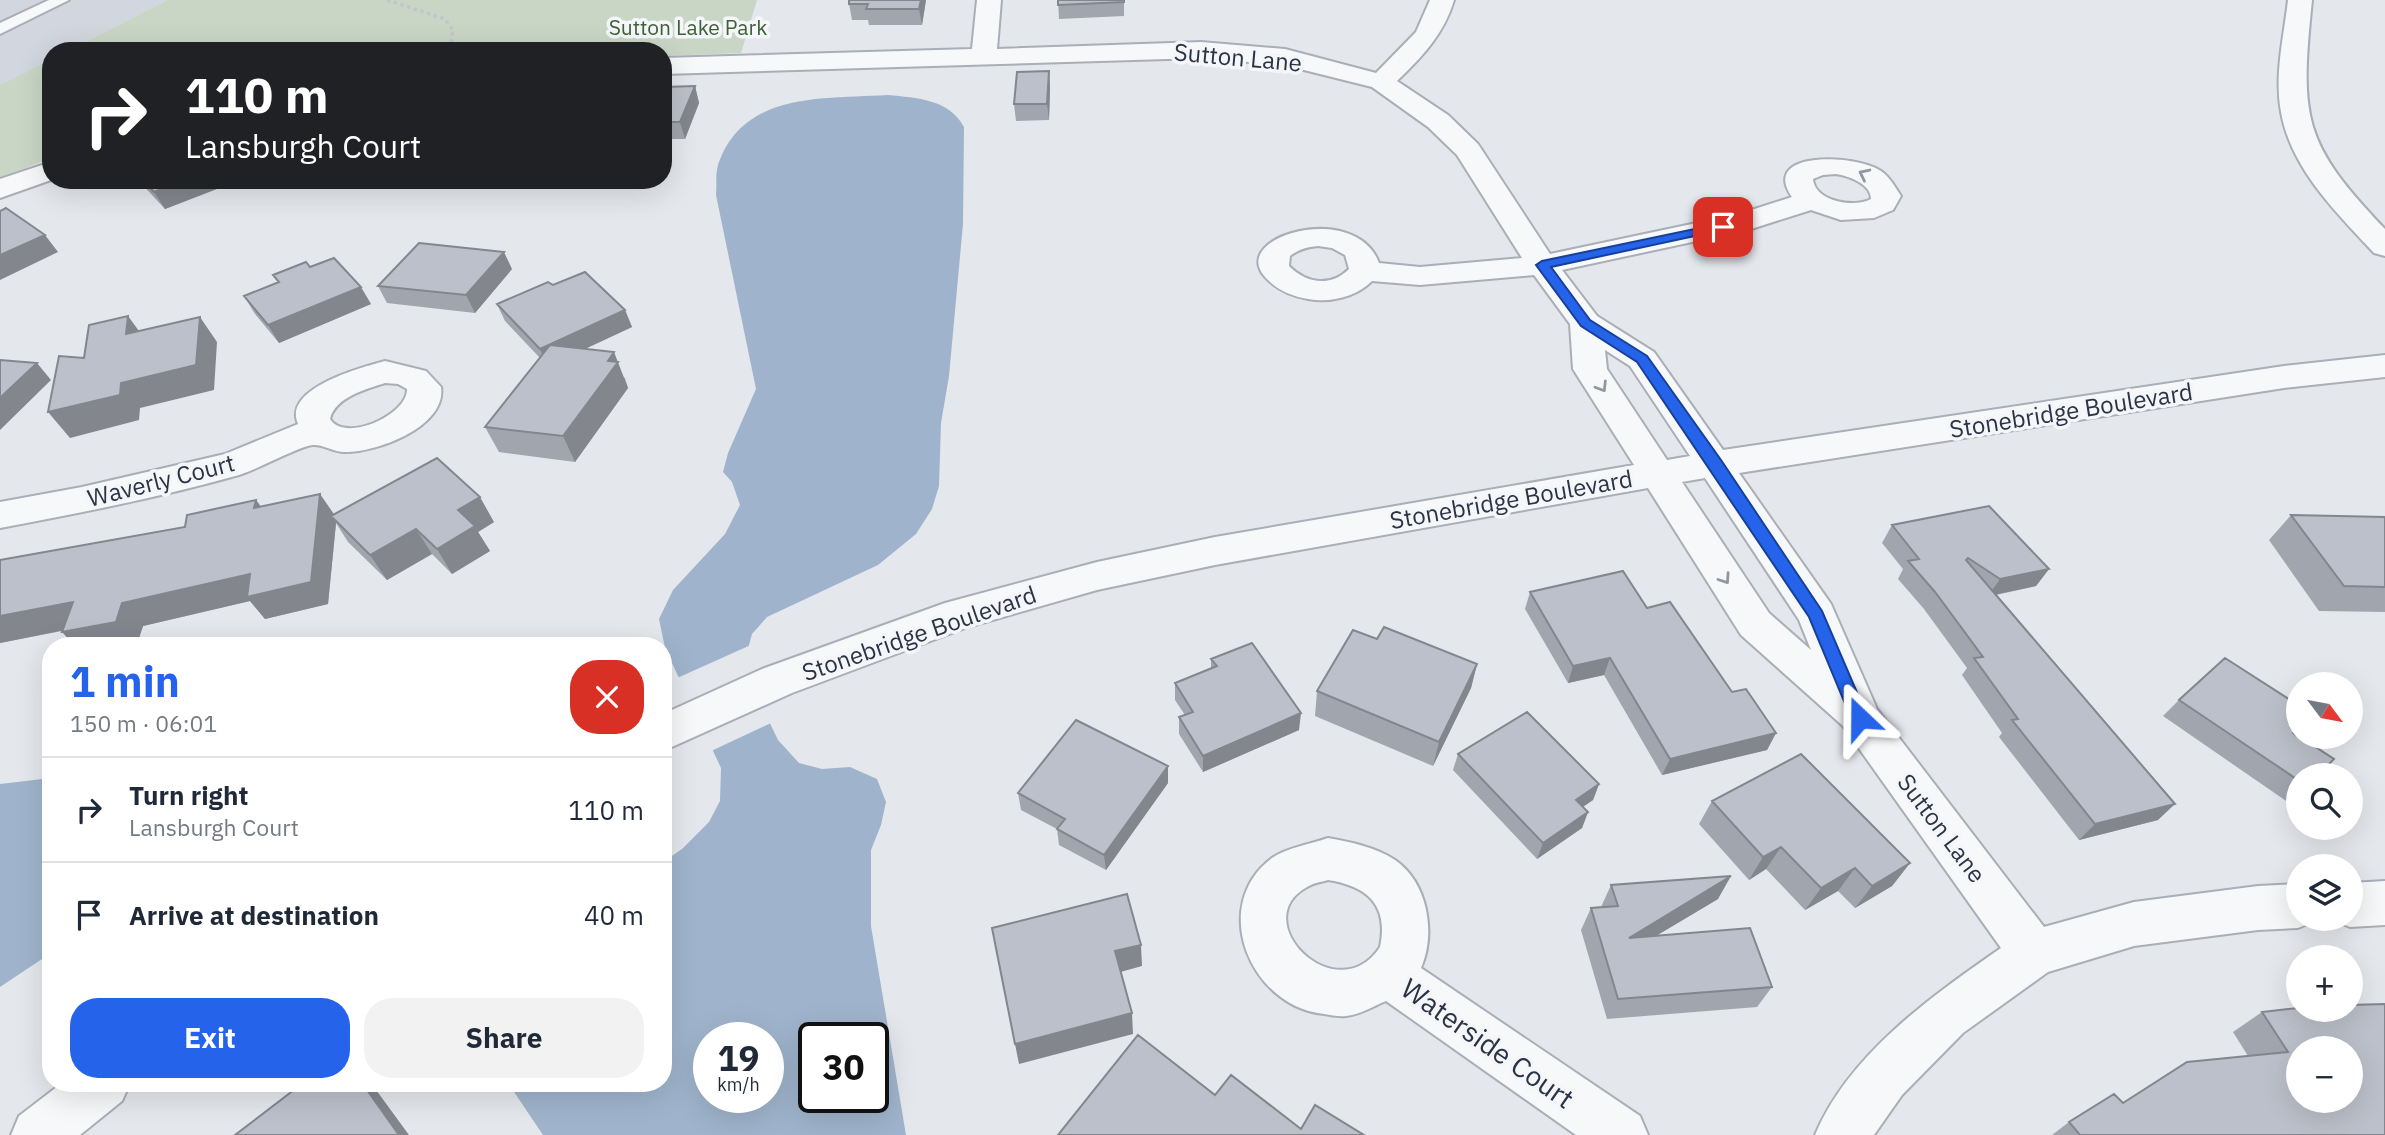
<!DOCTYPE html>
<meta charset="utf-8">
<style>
:root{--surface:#fff;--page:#f2f2f3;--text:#1f2937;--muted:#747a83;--line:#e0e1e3;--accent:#2563eb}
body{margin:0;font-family:"IBM Plex Sans",sans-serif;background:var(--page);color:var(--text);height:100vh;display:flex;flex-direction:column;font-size:26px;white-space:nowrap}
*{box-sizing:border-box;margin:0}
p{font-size:23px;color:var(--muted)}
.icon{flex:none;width:38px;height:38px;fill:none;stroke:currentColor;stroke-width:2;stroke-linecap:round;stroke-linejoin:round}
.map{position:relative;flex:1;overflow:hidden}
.details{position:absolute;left:42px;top:637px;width:630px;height:455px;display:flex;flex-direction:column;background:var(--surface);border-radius:28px;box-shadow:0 7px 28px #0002}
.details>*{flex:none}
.guide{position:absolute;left:42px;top:42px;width:630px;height:147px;border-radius:28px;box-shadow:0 7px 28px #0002;background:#202124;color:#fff;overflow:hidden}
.needle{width:46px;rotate:122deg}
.controls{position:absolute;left:2286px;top:672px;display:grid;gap:14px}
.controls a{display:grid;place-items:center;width:77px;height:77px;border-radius:50%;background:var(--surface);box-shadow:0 7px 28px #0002;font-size:35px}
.speed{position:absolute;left:693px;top:1022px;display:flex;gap:14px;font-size:35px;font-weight:700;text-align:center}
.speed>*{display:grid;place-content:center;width:91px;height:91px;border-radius:50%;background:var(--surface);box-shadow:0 7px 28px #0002;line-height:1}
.speed small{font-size:18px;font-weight:400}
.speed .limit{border:4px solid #111;border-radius:10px;background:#fff;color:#111}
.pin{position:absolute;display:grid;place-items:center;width:60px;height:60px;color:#fff;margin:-30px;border-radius:14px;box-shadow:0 4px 10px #0006}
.me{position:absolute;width:77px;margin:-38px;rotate:337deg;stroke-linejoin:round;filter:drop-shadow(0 0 5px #0008)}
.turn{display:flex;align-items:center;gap:24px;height:147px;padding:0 28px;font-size:32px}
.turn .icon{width:91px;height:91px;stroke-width:2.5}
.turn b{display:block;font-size:49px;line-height:60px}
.round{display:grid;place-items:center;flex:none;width:74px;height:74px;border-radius:28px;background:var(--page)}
.headline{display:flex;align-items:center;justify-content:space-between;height:119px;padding:0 28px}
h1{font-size:42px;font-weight:700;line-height:52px;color:var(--accent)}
.button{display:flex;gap:14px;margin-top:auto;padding:14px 28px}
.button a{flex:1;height:80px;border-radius:28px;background:var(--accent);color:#fff;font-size:28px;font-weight:700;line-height:80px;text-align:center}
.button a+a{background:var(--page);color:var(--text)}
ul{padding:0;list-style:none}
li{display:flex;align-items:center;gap:21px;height:105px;padding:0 28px;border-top:2px solid var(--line)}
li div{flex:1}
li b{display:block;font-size:26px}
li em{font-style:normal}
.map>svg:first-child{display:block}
.built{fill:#d2d6de}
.green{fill:#c9d6c5}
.water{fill:#9fb4cc;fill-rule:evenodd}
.pier{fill:#e4e7ec}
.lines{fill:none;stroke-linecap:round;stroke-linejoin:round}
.lane-casing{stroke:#a9aeb7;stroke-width:4}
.street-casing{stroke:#a9aeb7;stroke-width:4}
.path{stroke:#c2c5cb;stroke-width:3.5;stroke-dasharray:3.5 3.5;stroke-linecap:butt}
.lane{fill:#f7f8fa;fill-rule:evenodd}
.street{fill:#f7f8fa;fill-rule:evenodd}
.wall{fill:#a1a5ae}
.shaded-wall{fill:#83868d}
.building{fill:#bbc0ca;stroke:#83868d;stroke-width:2;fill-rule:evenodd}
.oneway{stroke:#9196a0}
.route{fill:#2563eb;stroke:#184099;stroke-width:2}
.labels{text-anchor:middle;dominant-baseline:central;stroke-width:7;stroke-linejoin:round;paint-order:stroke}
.far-park-label{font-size:21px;fill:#3f6138;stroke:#f4f6f9}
.street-label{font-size:24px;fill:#2b3445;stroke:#f4f6f9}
.near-street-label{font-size:28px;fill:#2b3445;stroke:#f4f6f9}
</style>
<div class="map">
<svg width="2385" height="1135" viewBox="0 0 2385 1135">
<rect width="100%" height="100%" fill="#e4e7ec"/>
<path class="built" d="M 0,0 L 167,0 L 68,51 L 51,51 L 51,59 L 0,85 Z"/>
<path class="green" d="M 167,0 L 757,0 L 741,53 L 663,56 L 663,51 L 68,51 Z
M 51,59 L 51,158 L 0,178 L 0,85 Z"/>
<path class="water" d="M 888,95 C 917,98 949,99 964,127 L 963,224 L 949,376 L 941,423 L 939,486 L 932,509 L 916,534 L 878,565 L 767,617 L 752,634 L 743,667 L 778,740 L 799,763 L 822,769 L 850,767 L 877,779 L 886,802 L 881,825 L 871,850 L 871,926 L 906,1135 L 543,1135 L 508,1083 L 663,1083 L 663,862 L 682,849 L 709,822 L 720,801 L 721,768 L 665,648 L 659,619 L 673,590 L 725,534 L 740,505 L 732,482 L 723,472 L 728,453 L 756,389 L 716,195 C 717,185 715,172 719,162 C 745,91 826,99 888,95 ZM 709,1038 L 768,1038 L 768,1097 L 709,1097 ZM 814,1038 L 873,1038 L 873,1097 L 814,1097 Z
M 51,778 L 51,953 L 0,987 L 0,784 Z"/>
<path class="pier" d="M 753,644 L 747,667 L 773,722 L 709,752 L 675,679 Z"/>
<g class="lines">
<g class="lane-casing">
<path id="lane" d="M 49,0 L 69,0 L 0,34 L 0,23 Z"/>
</g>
<g class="street-casing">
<path id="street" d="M 977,0 L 1001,0 L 997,49 L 1201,42 L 1285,49 L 1376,73 L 1416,32 L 1430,0 L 1454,0 C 1444,34 1422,57 1397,81 L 1448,115 L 1478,144 L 1550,254 L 1739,214 L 1792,197 C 1759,150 1856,154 1881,171 C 1890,177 1895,187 1901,196 L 1893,210 L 1874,218 L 1841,220 L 1811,210 L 1748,230 L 1562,270 L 1597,316 L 1654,352 L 1723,450 L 2284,366 L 2385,355 L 2385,377 L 2284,388 L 1739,473 L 1831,604 L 1877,709 L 2044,927 L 2134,902 L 2258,886 L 2298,884 L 2298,919 L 2316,919 L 2315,921 L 2298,928 L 2258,930 L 2134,946 L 2048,972 L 1963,1033 L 1902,1095 L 1874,1135 L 1815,1135 C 1849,1054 1932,996 2001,948 L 1843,726 L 1741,635 L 1648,488 L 1215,565 L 1097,590 L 968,627 L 792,693 L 663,751 L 663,714 L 762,669 L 945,603 L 1097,562 L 1215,537 L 1634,465 L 1573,369 L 1570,324 L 1534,275 L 1420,285 L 1372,281 C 1356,297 1330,303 1308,299 C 1291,296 1277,290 1265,277 C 1228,236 1356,200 1379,263 L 1420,267 L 1522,258 L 1457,155 L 1428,127 L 1372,87 L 1284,65 L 1201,58 L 663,74 L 663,58 L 972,49 ZM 1836,174 C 1849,176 1871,184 1871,199 C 1855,208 1815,202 1813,179 L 1823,175 ZM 1318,246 L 1332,248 L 1345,255 L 1349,269 C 1331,287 1307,284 1289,266 L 1290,256 C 1299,249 1307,247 1318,246 ZM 1605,350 L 1630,366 L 1690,456 L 1667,460 L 1607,369 ZM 1705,478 L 1799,620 L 1811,650 L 1769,613 L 1682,482 Z
M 2288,0 L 2312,0 C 2300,118 2302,142 2385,229 L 2385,256 L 2374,253 C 2337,213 2291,169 2281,112 C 2274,75 2284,36 2288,0 Z
M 51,162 L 51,180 L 0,198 L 0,179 Z
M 385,361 L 426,371 L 441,387 C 447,427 375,453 344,452 C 334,452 322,444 313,445 C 302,445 256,470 239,475 C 161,497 80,513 0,528 L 0,502 L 82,487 L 225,454 L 298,424 C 282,388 363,367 385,361 ZM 385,383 L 398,384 L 407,389 C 408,415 345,443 330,419 C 335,397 367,389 385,383 Z
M 1328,838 C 1350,842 1376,847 1395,860 C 1428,883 1436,933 1421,968 L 1640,1116 L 1648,1135 L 1576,1135 L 1386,1001 C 1374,1006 1359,1015 1346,1016 C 1339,1017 1331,1015 1324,1014 C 1251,1007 1208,906 1272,858 C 1286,848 1311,844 1328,838 ZM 1328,880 C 1367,886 1389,905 1380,947 C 1337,1012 1245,921 1307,887 C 1313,883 1321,882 1328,880 Z
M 2385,881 L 2385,925 L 2350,927 L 2333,920 L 2350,919 L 2350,883 Z
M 62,1083 L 130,1083 L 122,1101 L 80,1135 L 11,1135 L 19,1116 Z"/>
</g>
<path class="path" d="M 387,0 L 445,19 L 453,30 L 450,51
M 567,51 L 646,49"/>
<use href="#lane" class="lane"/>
<use href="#street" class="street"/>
</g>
<path class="wall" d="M 849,0 L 926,0 L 922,25 L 869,25 L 868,20 L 852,20 L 849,4 Z
M 1058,0 L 1124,0 L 1124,16 L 1059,19 Z
M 1049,71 L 1050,88 L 1049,120 L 1016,121 L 1014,104 Z
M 695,86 L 699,103 L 685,139 L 663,139 L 663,87 Z
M 138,180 L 240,180 L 165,209 Z
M 310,267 L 371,304 L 279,343 L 255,314 L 244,296 L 278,282 L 273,275 Z
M 512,269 L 475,313 L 387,303 L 378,286 Z
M 553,285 L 625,310 L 632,327 L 585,349 L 625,378 L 628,388 L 575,462 L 499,452 L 485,427 L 540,358 L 505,321 L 497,304 Z
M 256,500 L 261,507 L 334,515 L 494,522 L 478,532 L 490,551 L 452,574 L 432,554 L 387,580 L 348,542 L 336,523 L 328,604 L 265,619 L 250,601 L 143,626 L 137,644 L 62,631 L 0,643 L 0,560 L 185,527 Z
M 2291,515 L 2385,517 L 2385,612 L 2319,611 L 2269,540 Z
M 1892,525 L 2049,569 L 2036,586 L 1996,595 L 2158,820 L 2079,840 L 1999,737 L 2002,733 L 1962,675 L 1967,668 L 1924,609 L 1898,579 L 1903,569 L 1882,543 Z
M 1530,592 L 1732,692 L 1776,733 L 1767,750 L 1662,775 L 1604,675 L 1568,683 L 1525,609 Z
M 1377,639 L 1477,664 L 1471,688 L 1433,766 L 1315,716 L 1317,691 Z
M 1211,659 L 1299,730 L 1203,772 L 1179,734 L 1179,717 L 1185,715 L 1175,700 L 1175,683 L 1211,668 Z
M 2179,700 L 2293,733 L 2298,775 L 2298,795 L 2289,803 L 2163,716 Z
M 1458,754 L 1599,784 L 1593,800 L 1583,807 L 1588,812 L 1582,828 L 1537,859 L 1453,770 Z
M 1168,783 L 1106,870 L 1059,845 L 1057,829 L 1021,810 L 1018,793 Z
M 1712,801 L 1910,863 L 1892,886 L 1855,908 L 1838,891 L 1805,910 L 1766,869 L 1749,880 L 1699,824 Z
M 1611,885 L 1718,899 L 1656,936 L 1772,987 L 1757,1007 L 1607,1019 L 1581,930 L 1591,908 L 1601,907 Z
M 2262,1012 L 2385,1135 L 2052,1135 L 2069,1122 L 2123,1103 L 2248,1056 L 2233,1032 Z"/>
<path class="shaded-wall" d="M 921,0 L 926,0 L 922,25 L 919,9 Z
M 1049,71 L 1050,88 L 1049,120 L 1047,104 Z
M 695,86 L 699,103 L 685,139 L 680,122 Z
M 185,180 L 240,180 L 165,209 L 154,192 Z
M 45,235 L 58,252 L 0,280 L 0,255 Z
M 504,252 L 512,269 L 475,313 L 466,295 Z
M 361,287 L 371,304 L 279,343 L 268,325 Z
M 625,310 L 632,327 L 548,366 L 540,349 Z
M 128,316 L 147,342 L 126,334 Z
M 200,317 L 217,342 L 214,390 L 140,408 L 139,420 L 70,438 L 48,412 Z
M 614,352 L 628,388 L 575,462 L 563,436 Z
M 37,363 L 51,380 L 0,430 L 0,398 Z
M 320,494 L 336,517 L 331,516 L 336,523 L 328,604 L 265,619 L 250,601 L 143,626 L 137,644 L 130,646 L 75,646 L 62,632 L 122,603 Z
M 480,497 L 494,522 L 478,532 L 490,551 L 452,574 L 437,549 L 458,510 Z
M 256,500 L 273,523 L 254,508 Z
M 416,529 L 432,554 L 387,580 L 370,555 Z
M 2049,569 L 2036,586 L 1988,596 L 2000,579 Z
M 73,602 L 94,624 L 0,643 L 0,616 Z
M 1610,658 L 1604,675 L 1568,683 L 1573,666 Z
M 1477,664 L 1471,688 L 1433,766 L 1439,742 Z
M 1301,713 L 1299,730 L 1203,772 L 1203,756 Z
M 1776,733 L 1767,750 L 1662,775 L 1670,759 Z
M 1168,766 L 1168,783 L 1106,870 L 1104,855 Z
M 1599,784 L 1593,800 L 1569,816 L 1576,800 Z
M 2175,804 L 2158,820 L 2079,840 L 2095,824 Z
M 1588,812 L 1582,828 L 1537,859 L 1543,843 Z
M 1781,847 L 1766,869 L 1749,880 L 1763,857 Z
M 1910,863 L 1892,886 L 1855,908 L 1872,886 Z
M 1855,868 L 1838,891 L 1805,910 L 1821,888 Z
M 1731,876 L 1718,899 L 1617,959 L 1629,938 Z
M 1141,945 L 1142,966 L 1117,973 L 1115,951 Z
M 1132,1013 L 1133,1034 L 1019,1064 L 1015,1044 Z
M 362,1083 L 371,1083 L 409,1135 L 399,1135 Z"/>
<path class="building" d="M 849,0 L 921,0 L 919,9 L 866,9 L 868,4 L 849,4 Z
M 1058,0 L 1124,0 L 1124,2 L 1058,5 Z
M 1049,71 L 1047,104 L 1014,104 L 1017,72 Z
M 695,86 L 680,122 L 663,122 L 663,87 Z
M 143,180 L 185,180 L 154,192 Z
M 6,208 L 45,235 L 0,255 L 0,211 Z
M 419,243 L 504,252 L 466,295 L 378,286 Z
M 334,258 L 361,287 L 268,325 L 244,296 L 279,282 L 273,275 L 306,262 L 310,267 Z
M 585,272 L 625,310 L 540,349 L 497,304 L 548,282 L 553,285 Z
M 128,316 L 126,334 L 200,317 L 196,365 L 121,383 L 120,395 L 48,412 L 59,356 L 84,358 L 89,325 Z
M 550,345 L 614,352 L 608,361 L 618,362 L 563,436 L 485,427 Z
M 0,360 L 37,363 L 0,398 Z
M 437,458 L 480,497 L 458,510 L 475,526 L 437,549 L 416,529 L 370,555 L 331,516 Z
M 320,494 L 311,582 L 247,597 L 250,574 L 122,603 L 116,622 L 62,632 L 73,602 L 0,616 L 0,560 L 185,527 L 187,515 L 256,500 L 254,508 Z
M 1989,506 L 2049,569 L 2000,579 L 1968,558 L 1966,560 L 2175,804 L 2095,824 L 2012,720 L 2018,719 L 1974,658 L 1983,657 L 1935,592 L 1908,561 L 1919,559 L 1892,525 Z
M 2291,515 L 2385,517 L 2385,587 L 2344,586 Z
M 1623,571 L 1647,608 L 1670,602 L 1732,692 L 1746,689 L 1776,733 L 1670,759 L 1610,658 L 1573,666 L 1530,592 Z
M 1384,627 L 1477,664 L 1439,742 L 1317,691 L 1353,630 L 1377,639 Z
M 1252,643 L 1301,713 L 1203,756 L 1179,717 L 1193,712 L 1175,683 L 1217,666 L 1211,659 Z
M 2225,658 L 2298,705 L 2298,728 L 2293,733 L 2298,737 L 2300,737 L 2334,759 L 2318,775 L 2298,775 L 2298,780 L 2179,700 Z
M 1527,712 L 1599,784 L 1576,800 L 1588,812 L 1543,843 L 1458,754 Z
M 1076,720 L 1168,766 L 1104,855 L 1057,829 L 1065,819 L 1018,793 Z
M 1801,754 L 1910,863 L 1872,886 L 1855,868 L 1821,888 L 1781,847 L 1763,857 L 1712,801 Z
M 1731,876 L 1629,938 L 1750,928 L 1772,987 L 1618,999 L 1591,908 L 1618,906 L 1611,885 Z
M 1127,894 L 1141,945 L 1115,951 L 1132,1013 L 1015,1044 L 992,928 Z
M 2385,1004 L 2385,1135 L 2080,1135 L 2069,1122 L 2114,1094 L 2123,1103 L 2187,1062 L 2288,1052 L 2262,1012 L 2298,1008 L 2298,1010 L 2350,1010 L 2350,1005 ZM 2298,1048 L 2350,1048 L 2350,1101 L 2298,1101 Z
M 1138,1035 L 1215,1095 L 1231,1075 L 1301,1129 L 1315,1105 L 1364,1135 L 1058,1135 Z
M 303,1083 L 362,1083 L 399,1135 L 235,1135 Z"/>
<defs><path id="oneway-chevron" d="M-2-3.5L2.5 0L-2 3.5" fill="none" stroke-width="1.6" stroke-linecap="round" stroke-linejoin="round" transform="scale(1.75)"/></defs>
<g class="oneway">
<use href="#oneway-chevron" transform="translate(1864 174) rotate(-154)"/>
<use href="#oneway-chevron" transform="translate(1602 387) rotate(58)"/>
<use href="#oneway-chevron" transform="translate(1725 579) rotate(56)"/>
</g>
<path class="route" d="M 1723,223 L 1729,227 L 1727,229 L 1551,267 L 1590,320 L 1647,356 L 1721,460 L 1822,611 L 1868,718 L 1866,723 L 1860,725 L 1853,723 L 1851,718 L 1809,617 L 1637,362 L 1581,326 L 1536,265 L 1542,261 Z"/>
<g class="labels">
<g class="far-park-label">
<text x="688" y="27">Sutton Lake Park</text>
</g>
<g class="street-label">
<text transform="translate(1238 57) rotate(5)">Sutton Lane</text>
<text transform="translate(2071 410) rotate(-9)">Stonebridge Boulevard</text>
<text transform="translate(161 480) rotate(-14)">Waverly Court</text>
<text transform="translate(1511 499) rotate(-10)">Stonebridge Boulevard</text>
<text transform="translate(919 633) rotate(-19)">Stonebridge Boulevard</text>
<text transform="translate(1942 828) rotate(53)">Sutton Lane</text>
</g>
<g class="near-street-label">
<text transform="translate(1488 1043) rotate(35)">Waterside Court</text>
</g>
</g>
</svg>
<div class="controls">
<a><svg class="needle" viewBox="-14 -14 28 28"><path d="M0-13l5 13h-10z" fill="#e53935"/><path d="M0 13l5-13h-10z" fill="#747a83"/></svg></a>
<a><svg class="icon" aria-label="search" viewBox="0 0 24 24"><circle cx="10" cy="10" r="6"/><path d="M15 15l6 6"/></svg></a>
<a><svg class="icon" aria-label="layers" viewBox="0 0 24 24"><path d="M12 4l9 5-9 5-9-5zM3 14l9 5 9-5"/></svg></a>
<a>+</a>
<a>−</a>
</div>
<div class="speed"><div>19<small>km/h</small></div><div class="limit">30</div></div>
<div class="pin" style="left:1723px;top:227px;background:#d93025"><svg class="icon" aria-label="arrive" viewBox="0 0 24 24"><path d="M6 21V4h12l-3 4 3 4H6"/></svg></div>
<svg class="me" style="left:1860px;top:718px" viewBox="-20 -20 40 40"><path d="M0-17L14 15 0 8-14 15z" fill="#2563eb" stroke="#fff" stroke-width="4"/></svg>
<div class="guide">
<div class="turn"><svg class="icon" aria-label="right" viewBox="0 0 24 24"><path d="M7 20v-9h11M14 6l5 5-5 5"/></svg><div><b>110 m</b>Lansburgh Court</div></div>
</div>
<section class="details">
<div class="headline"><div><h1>1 min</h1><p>150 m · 06:01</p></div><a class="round" style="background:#d93025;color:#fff"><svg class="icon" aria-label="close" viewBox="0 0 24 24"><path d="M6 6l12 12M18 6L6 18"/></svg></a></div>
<ul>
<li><svg class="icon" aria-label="right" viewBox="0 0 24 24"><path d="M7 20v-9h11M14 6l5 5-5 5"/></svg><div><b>Turn right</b><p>Lansburgh Court</p></div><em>110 m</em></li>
<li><svg class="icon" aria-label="arrive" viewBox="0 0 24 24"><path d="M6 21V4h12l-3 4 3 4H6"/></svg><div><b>Arrive at destination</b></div><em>40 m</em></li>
</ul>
<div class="button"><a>Exit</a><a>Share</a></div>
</section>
</div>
